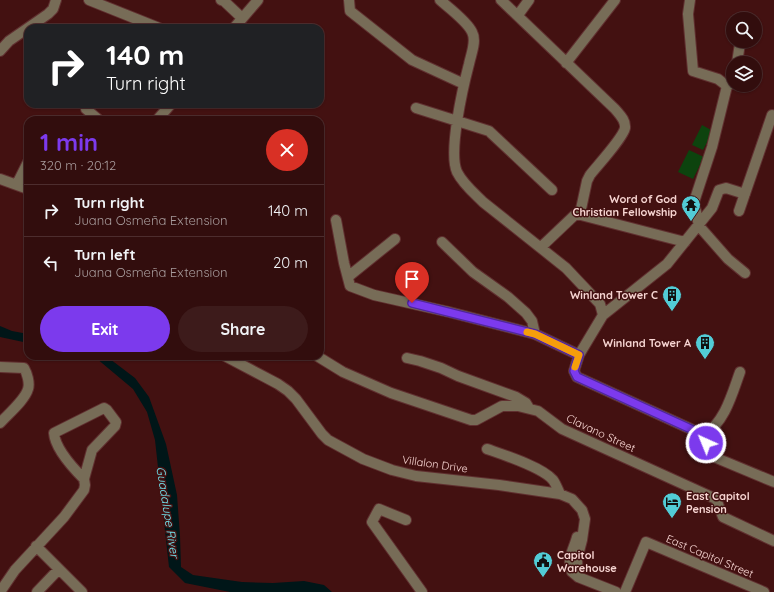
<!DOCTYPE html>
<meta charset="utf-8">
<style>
:root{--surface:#320d0d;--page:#3d1b1b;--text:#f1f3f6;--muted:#a89c9d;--line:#4d2d2e;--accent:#7c3aed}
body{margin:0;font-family:Quicksand,sans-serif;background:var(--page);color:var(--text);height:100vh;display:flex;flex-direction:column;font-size:15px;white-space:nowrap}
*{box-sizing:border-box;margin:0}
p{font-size:13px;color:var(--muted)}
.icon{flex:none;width:22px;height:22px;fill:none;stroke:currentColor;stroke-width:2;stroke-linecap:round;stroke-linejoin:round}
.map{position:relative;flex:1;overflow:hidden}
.panel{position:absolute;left:24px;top:116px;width:300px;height:244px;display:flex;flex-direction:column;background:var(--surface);border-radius:12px;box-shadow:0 1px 3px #0004,0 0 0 1px var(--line)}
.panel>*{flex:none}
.hud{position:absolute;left:24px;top:24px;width:300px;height:84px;border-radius:12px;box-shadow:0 1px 3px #0004,0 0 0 1px var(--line);background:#202124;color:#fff;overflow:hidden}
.tools{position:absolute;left:726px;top:12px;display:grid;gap:8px}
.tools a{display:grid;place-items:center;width:36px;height:36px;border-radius:50%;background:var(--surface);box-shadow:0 1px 3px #0004,0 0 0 1px var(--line);font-size:20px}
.pin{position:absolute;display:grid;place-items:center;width:34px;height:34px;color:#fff;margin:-41px -17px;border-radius:50% 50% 50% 0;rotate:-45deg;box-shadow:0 0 4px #0007}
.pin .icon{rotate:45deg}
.me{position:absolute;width:44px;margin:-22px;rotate:316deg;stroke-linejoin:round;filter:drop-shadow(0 0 3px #0008)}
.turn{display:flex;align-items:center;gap:14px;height:84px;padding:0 16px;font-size:18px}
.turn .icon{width:52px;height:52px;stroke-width:2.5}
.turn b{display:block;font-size:28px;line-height:34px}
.round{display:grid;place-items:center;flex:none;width:42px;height:42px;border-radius:21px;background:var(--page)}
.head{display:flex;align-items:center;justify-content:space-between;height:68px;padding:0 16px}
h1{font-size:24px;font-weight:800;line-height:30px;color:var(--accent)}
.cta{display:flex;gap:8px;margin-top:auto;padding:8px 16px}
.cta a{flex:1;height:46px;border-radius:24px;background:var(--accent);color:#fff;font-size:16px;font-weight:800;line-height:46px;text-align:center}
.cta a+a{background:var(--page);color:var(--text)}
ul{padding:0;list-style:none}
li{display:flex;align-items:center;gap:12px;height:52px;padding:0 16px;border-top:1px solid var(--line)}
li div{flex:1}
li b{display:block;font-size:15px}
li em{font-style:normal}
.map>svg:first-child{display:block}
.green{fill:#0d430e}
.water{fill:#001618}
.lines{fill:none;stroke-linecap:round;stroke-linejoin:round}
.minor-casing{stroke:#603030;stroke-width:12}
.minor{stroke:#776c57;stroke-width:10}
.route-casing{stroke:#51269a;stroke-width:10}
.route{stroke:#7c3aed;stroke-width:7}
.slow{stroke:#f59e0b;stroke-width:7}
.labels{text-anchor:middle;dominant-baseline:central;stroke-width:3;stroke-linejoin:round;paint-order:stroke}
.poi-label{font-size:11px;font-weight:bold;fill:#f7d5d2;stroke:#431111;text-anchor:end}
.street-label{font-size:11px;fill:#f7d5d2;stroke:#431111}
.water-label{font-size:12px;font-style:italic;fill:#71ecf7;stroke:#431111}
</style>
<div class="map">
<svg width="774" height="592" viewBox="0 0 774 592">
<rect width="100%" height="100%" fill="#431111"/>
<path class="green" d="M 702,125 L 713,131 L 703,150 L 692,145 Z
M 689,150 L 704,157 L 693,179 L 678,172 Z"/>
<path class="water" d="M 0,326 L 12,331 L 28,334 L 28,343 L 0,337 Z
M 85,356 L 106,356 L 135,378 L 149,397 L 166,444 L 177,495 L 180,536 L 181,567 L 193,575 L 242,582 L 273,583 L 304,581 L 324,585 L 332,592 L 230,592 L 185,583 L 169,567 L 155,440 L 147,412 L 133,389 L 96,358 Z"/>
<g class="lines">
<g class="minor-casing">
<path id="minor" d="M 89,0 L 159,28
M 221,0 L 224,1 L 242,18
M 349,0 L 350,11 L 412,60 L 464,84
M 440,0 C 448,7 468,22 472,32 C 477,41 471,54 469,64 C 463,87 448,152 457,172 C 463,184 474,193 483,202 L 566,268 L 600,304 L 603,315
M 501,0 L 615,109 C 619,114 626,120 625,128 C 623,138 597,166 590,175 L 587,181 L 581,209 L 541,247
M 690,0 L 688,14 L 693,71 L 718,79 L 727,86
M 518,15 L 529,0
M 234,28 L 258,0
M 0,51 L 9,41 L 48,14 L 53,9 L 56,0
M 566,63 L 615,0
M 737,63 L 740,43
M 733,80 L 731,84 L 727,86 L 712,147 L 694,202 L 695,207 L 699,226 L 728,259 L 745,273
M 416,108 L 489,131 L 552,190
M 86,109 L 99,120
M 157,120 L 171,104
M 0,179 L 28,189
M 17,184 L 28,162
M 739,211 L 772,115
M 577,214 L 685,242
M 336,220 L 344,263 L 350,286 L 374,295 L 449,312 L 535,334 L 579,355
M 442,242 L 473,272 L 508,297 L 526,313 L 532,321 L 535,334
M 349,276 L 395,239
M 225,356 L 278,384 L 288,391 L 296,399 L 322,434 L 328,440 L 363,459 L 392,470 L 416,476 L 499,485 L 560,494 L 572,499 L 582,510 L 585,519 L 582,540 L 577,559 L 578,577
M 317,356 L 343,372 L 391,393 L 471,420 L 476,420 L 502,406 L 518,406 L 538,411 L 562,429 L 716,499 L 723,517 L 774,541
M 407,358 L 420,361 L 441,368 L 458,376 L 516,397 L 526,403 L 529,408
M 0,367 L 24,368 C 27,373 30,383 28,389 C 25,400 8,414 0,423
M 704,435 L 577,377 L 574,371 L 579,355 L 603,315 L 667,264 L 712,208 L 719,190 L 726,188 L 745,194
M 704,435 L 709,450 L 714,457 L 774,482
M 704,435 C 725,422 732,394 740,372
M 487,449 C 504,455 542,467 553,480 C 556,484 558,490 560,494
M 406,520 L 379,509 L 372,522 L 422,592
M 577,537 C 574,549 566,560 572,572 L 578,577 L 616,592
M 36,546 L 82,592
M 0,592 L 15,570 L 64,517 L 84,490 L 85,485 L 84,479 L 92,450 L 115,426 L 116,422 L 107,410 L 104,408 L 54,433 C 55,448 73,468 84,479
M 37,592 L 59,569
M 625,592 L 646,542 L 764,592"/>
</g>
<use href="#minor" class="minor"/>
</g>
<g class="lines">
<g class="route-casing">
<path id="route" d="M 412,303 L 535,334 L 579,355 L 574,371 L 577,377 L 704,435 L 706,443"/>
</g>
<use href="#route" class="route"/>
<path class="slow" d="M 527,332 L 535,334 L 579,355 L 575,367"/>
</g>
<defs>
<g id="temple-pin" transform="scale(1)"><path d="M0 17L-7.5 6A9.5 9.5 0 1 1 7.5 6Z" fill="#52ccd6" stroke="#431111"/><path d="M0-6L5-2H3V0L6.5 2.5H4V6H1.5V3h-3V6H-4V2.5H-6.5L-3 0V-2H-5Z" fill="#111"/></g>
<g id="building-pin" transform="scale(1)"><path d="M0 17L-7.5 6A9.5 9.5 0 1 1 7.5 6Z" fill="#52ccd6" stroke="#431111"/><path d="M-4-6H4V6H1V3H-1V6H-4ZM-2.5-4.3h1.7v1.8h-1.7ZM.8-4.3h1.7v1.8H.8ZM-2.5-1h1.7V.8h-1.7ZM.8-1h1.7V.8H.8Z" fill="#111"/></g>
<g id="hotel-pin" transform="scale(1)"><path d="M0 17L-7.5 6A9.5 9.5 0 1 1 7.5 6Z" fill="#52ccd6" stroke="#431111"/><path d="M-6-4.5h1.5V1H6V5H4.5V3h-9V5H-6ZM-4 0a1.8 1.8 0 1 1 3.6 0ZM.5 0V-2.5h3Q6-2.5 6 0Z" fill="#111"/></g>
<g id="civic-pin" transform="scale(1)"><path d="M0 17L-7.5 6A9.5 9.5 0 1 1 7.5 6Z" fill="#52ccd6" stroke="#431111"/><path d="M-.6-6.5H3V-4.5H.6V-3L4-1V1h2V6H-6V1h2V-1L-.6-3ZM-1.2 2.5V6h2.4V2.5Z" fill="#111"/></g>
</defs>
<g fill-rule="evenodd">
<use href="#temple-pin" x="691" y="205"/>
<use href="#building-pin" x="672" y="295"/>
<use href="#building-pin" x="705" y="343"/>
<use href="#hotel-pin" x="672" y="502"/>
<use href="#civic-pin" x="543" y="561"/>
</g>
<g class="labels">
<g class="poi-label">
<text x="677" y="199">Word of God<tspan x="677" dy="13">Christian Fellowship</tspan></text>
<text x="658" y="295">Winland Tower C</text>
<text x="691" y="343">Winland Tower A</text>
<text x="686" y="496" text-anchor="start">East Capitol<tspan x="686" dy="13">Pension</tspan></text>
<text x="557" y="555" text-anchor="start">Capitol<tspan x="557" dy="13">Warehouse</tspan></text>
</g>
<g class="street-label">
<text transform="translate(601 433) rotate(25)">Clavano Street</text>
<text transform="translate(435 464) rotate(8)">Villalon Drive</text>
<text transform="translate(710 556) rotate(23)">East Capitol Street</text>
</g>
<g class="water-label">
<text transform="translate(168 512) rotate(81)">Guadalupe River</text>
</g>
</g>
</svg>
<div class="tools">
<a><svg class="icon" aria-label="search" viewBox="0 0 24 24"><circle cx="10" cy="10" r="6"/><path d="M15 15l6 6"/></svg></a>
<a><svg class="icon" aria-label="layers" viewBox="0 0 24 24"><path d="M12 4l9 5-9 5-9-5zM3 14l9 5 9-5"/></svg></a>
</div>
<div class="pin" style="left:412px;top:303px;background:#d93025"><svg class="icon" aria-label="arrive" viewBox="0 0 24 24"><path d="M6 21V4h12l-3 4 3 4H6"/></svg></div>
<svg class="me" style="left:706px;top:443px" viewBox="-20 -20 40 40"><circle r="17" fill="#7c3aed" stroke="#fff" stroke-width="3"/><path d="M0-11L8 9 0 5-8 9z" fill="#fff"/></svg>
<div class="hud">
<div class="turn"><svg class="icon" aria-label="right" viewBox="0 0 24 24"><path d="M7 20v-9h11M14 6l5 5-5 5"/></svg><div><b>140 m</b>Turn right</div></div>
</div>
<section class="panel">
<div class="head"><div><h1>1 min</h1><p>320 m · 20:12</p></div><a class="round" style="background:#d93025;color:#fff"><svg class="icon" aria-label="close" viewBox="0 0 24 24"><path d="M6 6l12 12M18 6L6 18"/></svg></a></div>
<ul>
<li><svg class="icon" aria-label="right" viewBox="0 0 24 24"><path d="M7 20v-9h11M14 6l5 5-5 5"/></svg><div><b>Turn right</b><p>Juana Osmeña Extension</p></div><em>140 m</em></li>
<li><svg class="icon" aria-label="left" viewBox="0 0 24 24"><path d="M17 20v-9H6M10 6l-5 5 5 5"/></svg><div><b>Turn left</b><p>Juana Osmeña Extension</p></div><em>20 m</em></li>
</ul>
<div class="cta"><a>Exit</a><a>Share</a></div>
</section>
</div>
